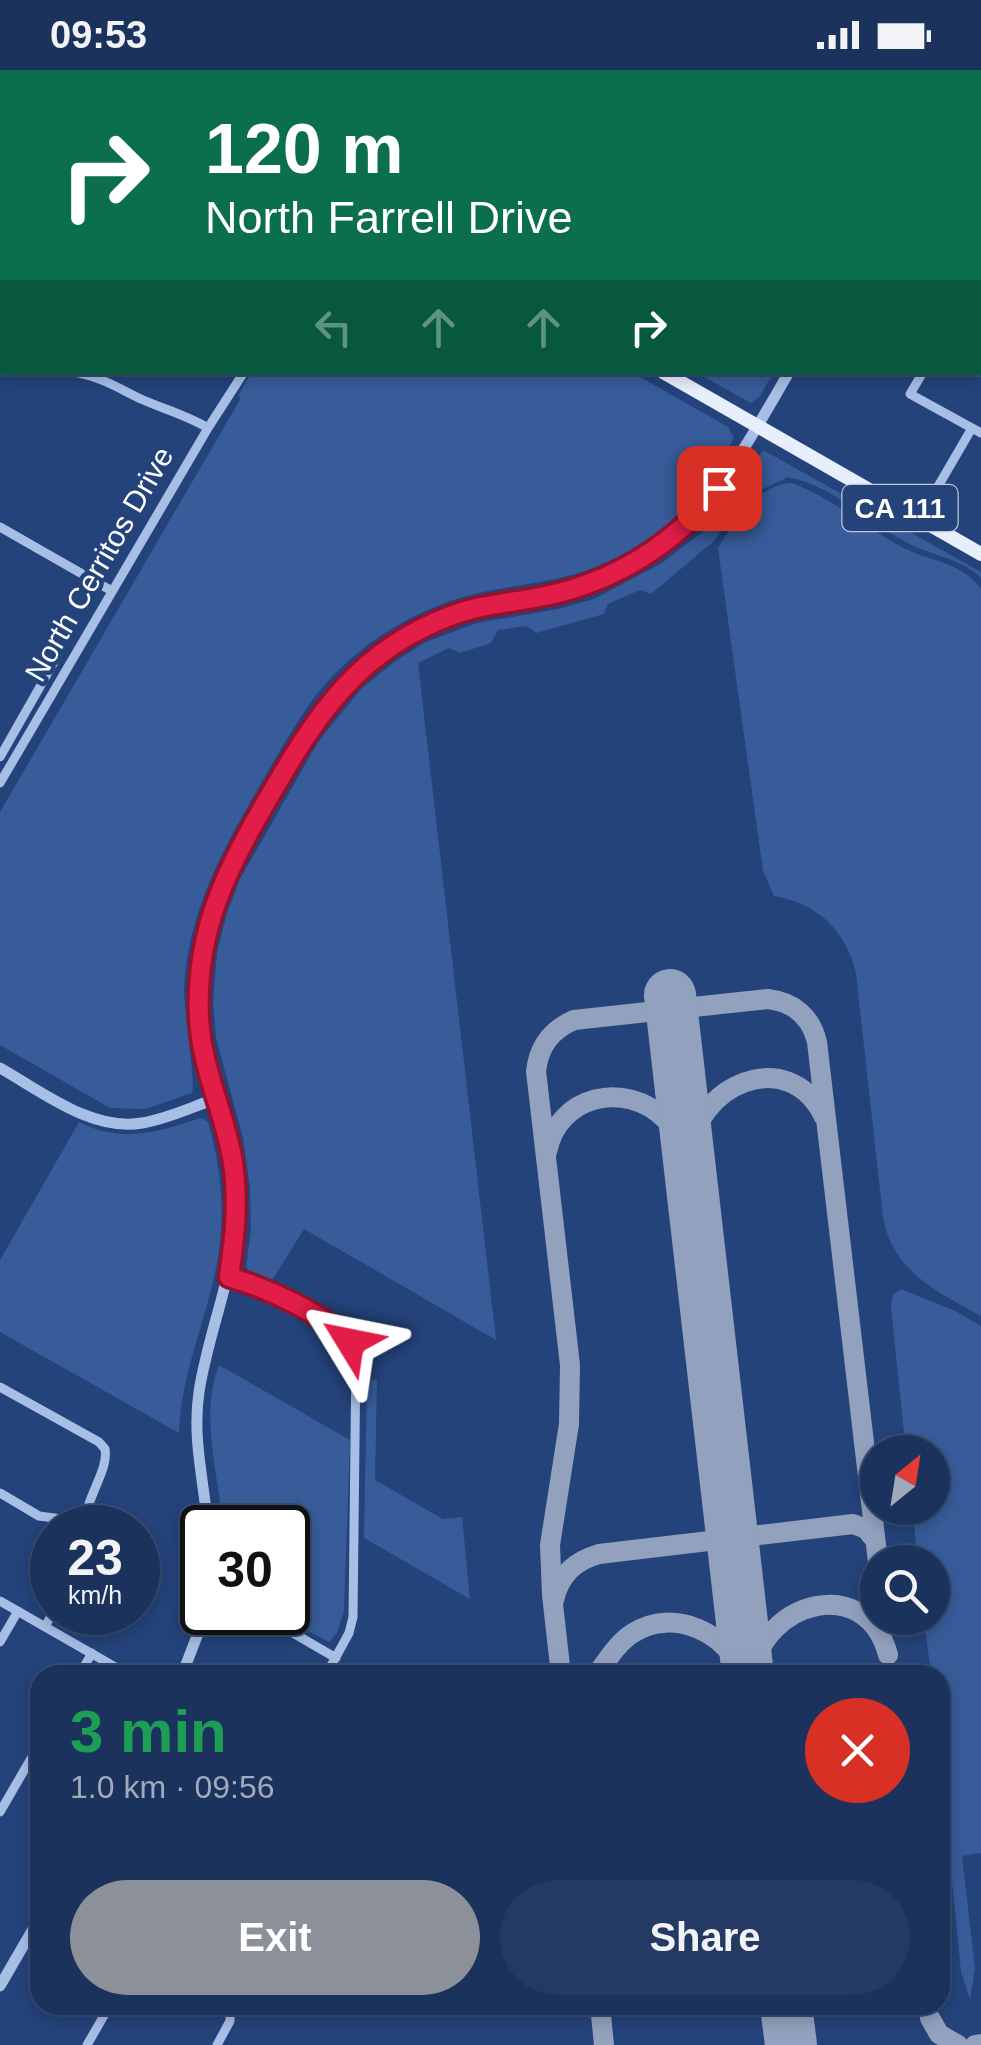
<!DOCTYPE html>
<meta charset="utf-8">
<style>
:root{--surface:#1b325c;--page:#243a62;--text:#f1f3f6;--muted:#a0aabb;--line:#394d72;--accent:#8c9099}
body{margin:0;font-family:Arial,sans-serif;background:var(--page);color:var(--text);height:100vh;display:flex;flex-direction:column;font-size:38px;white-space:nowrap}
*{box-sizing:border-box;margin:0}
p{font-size:32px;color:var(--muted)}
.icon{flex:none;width:55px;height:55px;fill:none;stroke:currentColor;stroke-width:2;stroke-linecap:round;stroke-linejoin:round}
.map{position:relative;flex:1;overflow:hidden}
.side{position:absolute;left:30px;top:1595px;width:920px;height:350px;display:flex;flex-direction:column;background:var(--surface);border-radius:30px;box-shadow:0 5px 15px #0003,0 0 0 2px var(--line)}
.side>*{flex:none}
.top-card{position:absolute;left:0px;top:0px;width:982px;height:305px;box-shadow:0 5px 15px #0003,0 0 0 2px var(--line);background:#0b6e4f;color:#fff;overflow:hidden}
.needle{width:65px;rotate:30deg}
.controls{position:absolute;left:860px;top:1365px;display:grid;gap:20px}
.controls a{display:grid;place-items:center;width:90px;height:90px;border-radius:50%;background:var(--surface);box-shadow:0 5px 15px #0003,0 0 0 2px var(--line);font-size:50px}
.speed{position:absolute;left:30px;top:1435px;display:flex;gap:20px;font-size:50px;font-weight:700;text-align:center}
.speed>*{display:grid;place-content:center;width:130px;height:130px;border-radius:50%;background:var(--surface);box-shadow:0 5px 15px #0003,0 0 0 2px var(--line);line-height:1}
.speed small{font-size:25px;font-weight:400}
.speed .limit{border:5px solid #111;border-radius:15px;background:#fff;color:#111}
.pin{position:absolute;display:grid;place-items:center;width:85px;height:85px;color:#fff;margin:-42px;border-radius:20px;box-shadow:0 5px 15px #0006}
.me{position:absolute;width:110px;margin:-55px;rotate:305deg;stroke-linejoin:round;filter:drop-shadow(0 0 8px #0008)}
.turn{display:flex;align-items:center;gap:35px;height:210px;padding:0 40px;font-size:45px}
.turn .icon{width:130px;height:130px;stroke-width:2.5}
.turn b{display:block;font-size:70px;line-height:85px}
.lanes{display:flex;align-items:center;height:95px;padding:0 40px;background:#0003;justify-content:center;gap:50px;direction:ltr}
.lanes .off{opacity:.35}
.round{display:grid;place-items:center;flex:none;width:105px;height:105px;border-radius:52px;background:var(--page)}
.headline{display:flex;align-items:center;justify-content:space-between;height:170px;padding:0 40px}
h1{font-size:60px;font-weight:800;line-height:75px;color:#1e9e55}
.cta{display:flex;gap:20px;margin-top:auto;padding:20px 40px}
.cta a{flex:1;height:115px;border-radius:60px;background:var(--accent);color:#fff;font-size:40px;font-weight:800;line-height:115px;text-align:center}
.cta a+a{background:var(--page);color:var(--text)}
.status{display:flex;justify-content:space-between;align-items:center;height:70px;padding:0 50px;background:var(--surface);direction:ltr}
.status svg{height:28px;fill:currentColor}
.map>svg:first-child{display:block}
.green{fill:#375c99}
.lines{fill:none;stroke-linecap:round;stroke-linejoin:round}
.taxiway{stroke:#92a1bd;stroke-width:20}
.runway{stroke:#92a1bd;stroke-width:52}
.minor{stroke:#a7bee5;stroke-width:9}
.tertiary{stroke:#a7bee5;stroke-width:11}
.primary{stroke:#e7eefc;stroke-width:14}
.route-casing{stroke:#92132f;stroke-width:25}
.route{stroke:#e11d48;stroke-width:18}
.labels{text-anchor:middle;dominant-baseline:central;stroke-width:9;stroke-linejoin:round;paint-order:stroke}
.shield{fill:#24437b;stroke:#bdc7d7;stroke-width:2.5}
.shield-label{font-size:28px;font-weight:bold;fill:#fff}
.street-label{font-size:30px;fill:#fff;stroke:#24437b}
</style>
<div class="status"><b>09:53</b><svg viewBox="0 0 49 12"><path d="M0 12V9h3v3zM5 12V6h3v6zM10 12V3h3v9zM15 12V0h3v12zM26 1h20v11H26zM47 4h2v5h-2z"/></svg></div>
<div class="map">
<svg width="981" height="1975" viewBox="0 0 981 1975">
<rect width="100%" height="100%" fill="#24437b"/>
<path class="green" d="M 251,303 L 633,303 L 728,357 L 734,368 C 727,380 720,397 710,406 C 704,412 698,415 693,422 C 688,427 685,435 681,441 C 658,468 618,489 585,501 C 553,512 521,514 488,521 C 426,533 369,566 326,613 C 301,642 283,676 264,708 C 225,776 188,839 184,919 C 184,940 196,1014 192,1023 L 145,1039 L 110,1038 L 0,975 L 0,742 L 241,328 L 238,326 Z
M 697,303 L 773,303 L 760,326 L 751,333 Z
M 763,380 L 981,502 L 981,508 C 958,486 930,486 904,471 C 867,451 831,415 788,407 L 757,422 L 738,426 L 738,431 L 715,470 L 651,524 L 640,520 L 608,534 L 604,544 L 536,563 L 527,556 L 498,560 L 491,573 L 460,583 L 449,578 L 418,593 L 496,1270 L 304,1159 L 271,1212 L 250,1204 L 246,1196 L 251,1160 L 250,1118 L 243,1068 L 216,968 L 213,933 L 217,882 L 227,843 L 240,809 L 318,672 L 362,618 L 397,590 L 426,572 L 477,553 L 558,539 L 594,529 L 662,493 L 715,452 Z
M 792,413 C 832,428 863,456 900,476 C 931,493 956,489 981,518 L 981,1246 C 937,1222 892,1201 883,1147 L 856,904 C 847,861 817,833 774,826 L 763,801 L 718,478 C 736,451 755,415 792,413 Z
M 201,1048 L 208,1052 C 222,1100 226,1149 216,1198 C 205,1254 181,1304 179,1363 L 0,1262 L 0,1190 L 79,1052 C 122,1074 158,1062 201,1048 Z
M 901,1219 L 955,1241 L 981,1256 L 981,1783 L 962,1786 L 975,1899 L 970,1929 L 961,1902 L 940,1690 L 940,1605 L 931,1605 L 924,1548 L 932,1548 L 932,1492 L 918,1492 L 912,1438 L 932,1438 L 932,1382 L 906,1382 L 891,1237 L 893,1225 Z
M 219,1295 L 350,1370 L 344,1541 L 337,1563 L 329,1572 L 273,1543 L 288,1542 L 288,1458 L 223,1457 C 219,1405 199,1347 219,1295 Z
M 367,1310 L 377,1310 L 375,1410 L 443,1449 L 462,1447 L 470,1529 L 364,1468 Z"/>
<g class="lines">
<path class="taxiway" d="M 547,1082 C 558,1025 625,1010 665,1049 C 679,1063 683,1080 690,1099
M 690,1088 C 692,1015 789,973 824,1047
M 554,1530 C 560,1504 575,1491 599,1484 L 853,1454 L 866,1459 L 875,1470
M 561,1605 L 552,1525 L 550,1475 L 569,1354 L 570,1295 L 536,1001 C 539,976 551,960 574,950 L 768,929 C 794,932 811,947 817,972 L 878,1492
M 596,1605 C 607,1591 617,1573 633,1563 C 674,1537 727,1563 744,1605
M 752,1605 C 763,1530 867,1503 888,1585
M 600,1935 L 604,1975
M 930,1948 L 939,1964 L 958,1975
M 975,1975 L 981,1974"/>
<path class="runway" d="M 670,925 L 748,1605
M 786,1935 L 791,1975"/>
<path class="minor" d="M 359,0 L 364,2
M 578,0 L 580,2
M 757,0 L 764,2
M 277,2 L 278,0
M 418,2 L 420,0
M 625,2 L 627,0
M 746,2 L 747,0
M 845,2 L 847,0
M 980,204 L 981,202
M 980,257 L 981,258
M 0,283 L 2,285
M 75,302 C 101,307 118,318 141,329 C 163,339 186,345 208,358
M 923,302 L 910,324 L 981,363
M 919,449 L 972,358
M 0,457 L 112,521
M 0,687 L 58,585 L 58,568
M 0,713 L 208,358 L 244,302
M 229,1207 C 267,1218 336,1248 356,1283 L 353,1547 L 349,1563 L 326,1605
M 0,1317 L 99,1372 L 105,1379 C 109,1402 84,1428 85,1458
M 0,1423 L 39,1446 L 84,1452
M 0,1531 L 129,1605
M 257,1542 L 336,1588
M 45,1557 L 53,1542
M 0,1572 L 18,1541
M 79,1605 L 92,1583
M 0,1742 L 40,1673
M 87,1975 L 110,1935
M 217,1975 L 230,1951 L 230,1935"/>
<path class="tertiary" d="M 965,2 L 967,0
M 0,998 C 41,1021 92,1062 142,1053 C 167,1049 192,1037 215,1029
M 208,1458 C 204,1412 192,1368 199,1322 C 208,1262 234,1207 236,1145 C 238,1077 204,1019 199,953 C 192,861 229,796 274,720 C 310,657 346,599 412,563 C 463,536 510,536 564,522 C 685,490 731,403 789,302
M 182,1605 L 197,1566 L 202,1539
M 0,1916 L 40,1847"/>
<path class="primary" d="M 119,0 L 123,2
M 151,0 L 156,2
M 663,302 L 981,484"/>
</g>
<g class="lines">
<g class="route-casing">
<path id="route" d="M 350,1272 C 325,1244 266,1218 229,1207 C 235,1167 239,1127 232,1087 C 223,1039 201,996 199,947 C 195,860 227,799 269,727 C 317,644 359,579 453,545 C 480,535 507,533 535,528 C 609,515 673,477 719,418"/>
</g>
<use href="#route" class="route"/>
</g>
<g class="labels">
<rect class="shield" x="842.5" y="415" width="115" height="46" rx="8"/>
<g class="shield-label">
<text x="900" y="438">CA 111</text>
</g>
<g class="street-label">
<text transform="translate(99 494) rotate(-60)">North Cerritos Drive</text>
</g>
</g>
</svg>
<div class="controls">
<a><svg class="needle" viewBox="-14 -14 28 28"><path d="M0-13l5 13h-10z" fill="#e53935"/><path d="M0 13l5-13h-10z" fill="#a0aabb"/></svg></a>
<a><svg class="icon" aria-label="search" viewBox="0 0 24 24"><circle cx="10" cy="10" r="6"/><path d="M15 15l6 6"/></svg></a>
</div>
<div class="speed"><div>23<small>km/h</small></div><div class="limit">30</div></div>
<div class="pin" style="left:719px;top:418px;background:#d93025"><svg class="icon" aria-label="arrive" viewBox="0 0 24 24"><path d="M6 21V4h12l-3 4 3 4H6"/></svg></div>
<svg class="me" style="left:350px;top:1272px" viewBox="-20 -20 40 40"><path d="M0-17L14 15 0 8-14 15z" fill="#e11d48" stroke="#fff" stroke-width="4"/></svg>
<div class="top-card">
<div class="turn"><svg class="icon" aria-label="right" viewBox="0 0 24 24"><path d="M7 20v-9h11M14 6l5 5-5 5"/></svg><div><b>120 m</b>North Farrell Drive</div></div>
<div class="lanes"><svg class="icon off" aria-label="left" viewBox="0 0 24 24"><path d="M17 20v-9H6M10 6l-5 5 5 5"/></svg><svg class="icon off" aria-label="ahead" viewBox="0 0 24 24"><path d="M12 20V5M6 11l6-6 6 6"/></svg><svg class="icon off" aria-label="ahead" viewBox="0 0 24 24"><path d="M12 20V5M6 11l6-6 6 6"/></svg><svg class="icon" aria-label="right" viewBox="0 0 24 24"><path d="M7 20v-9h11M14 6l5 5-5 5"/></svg></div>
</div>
<section class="side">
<div class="headline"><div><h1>3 min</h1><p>1.0 km · 09:56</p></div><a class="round" style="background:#d93025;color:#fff"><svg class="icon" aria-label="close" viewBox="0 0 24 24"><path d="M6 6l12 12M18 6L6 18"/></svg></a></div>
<div class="cta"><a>Exit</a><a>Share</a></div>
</section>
</div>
